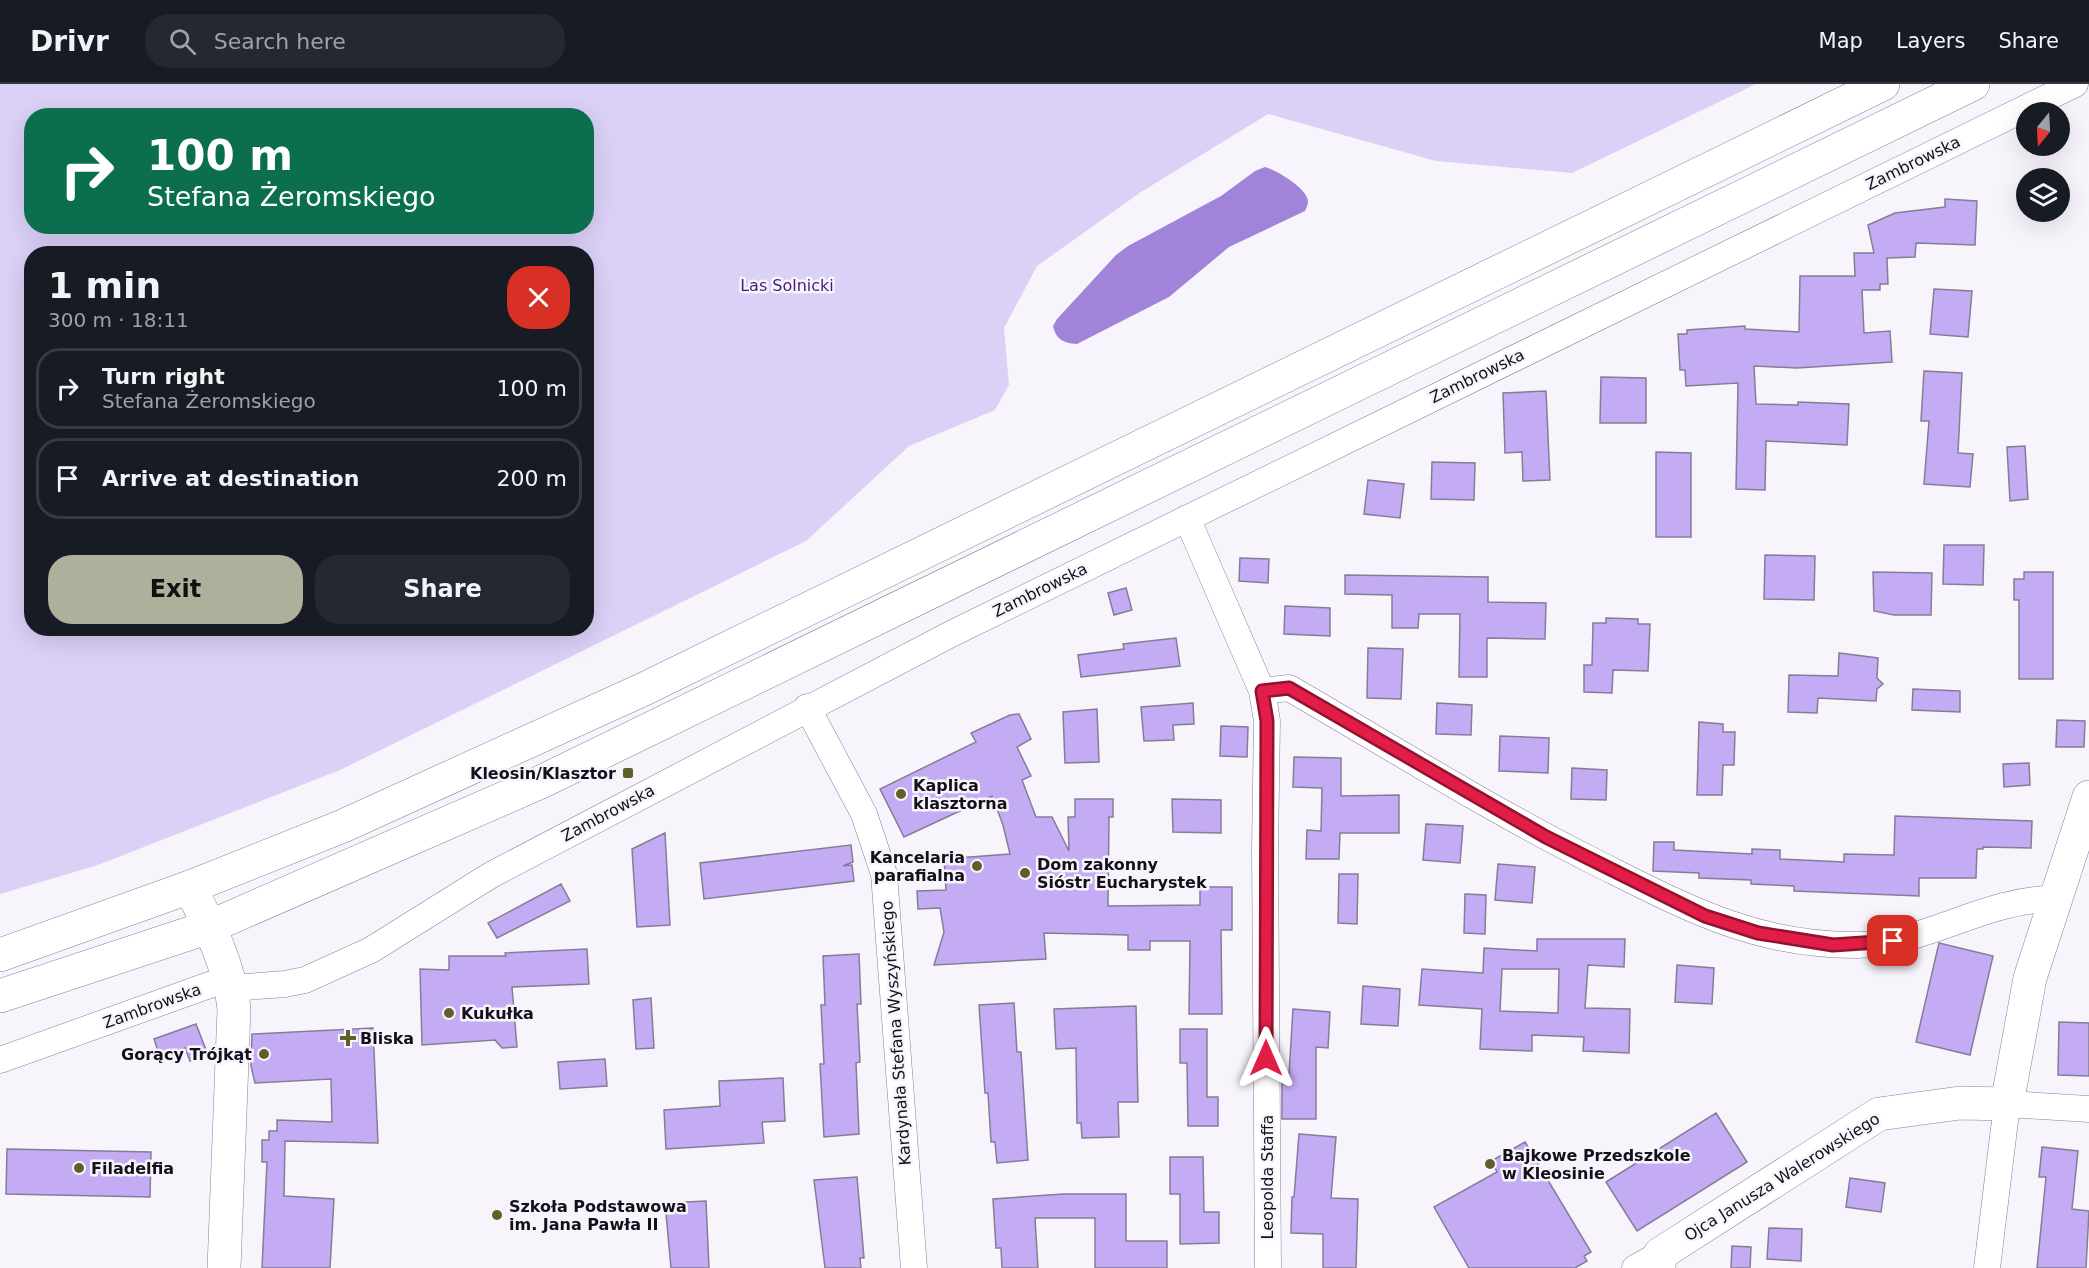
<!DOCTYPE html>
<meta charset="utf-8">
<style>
:root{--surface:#171b24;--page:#242831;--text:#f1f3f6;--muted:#9ea1a6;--line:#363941;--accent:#afb09b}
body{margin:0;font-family:"DejaVu Sans",sans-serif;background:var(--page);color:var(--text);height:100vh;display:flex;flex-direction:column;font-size:22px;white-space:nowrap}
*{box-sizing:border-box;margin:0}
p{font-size:20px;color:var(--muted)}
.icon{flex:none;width:33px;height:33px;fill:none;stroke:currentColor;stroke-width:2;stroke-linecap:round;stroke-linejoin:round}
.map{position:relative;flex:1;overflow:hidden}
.sheet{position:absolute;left:24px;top:162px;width:570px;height:390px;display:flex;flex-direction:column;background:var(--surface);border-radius:24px;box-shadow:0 6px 24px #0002}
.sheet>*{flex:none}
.banner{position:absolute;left:24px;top:24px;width:570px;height:126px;border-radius:24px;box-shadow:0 6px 24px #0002;background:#0b6e4f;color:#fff;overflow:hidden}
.needle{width:39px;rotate:198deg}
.buttons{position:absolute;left:2016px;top:18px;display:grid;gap:12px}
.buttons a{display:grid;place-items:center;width:54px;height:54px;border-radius:50%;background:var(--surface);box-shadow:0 6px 24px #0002;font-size:30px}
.pin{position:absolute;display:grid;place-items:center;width:51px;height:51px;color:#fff;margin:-26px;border-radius:12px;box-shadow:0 3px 9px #0006}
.me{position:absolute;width:66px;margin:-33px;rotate:0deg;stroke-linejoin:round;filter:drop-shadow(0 0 4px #0008)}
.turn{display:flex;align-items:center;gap:21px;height:126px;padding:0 24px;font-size:27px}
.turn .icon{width:78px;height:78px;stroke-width:2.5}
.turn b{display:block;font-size:42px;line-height:51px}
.round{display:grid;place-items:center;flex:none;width:63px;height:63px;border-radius:24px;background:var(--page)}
.head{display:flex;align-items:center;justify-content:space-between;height:102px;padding:0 24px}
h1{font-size:36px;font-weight:800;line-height:45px}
.button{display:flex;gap:12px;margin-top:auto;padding:12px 24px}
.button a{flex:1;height:69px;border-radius:24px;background:var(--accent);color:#111;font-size:24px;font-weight:800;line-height:69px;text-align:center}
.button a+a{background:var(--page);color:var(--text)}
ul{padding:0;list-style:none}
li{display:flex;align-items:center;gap:18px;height:81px;margin:0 12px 9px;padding:0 12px;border:3px solid var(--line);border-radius:24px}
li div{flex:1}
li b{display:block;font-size:22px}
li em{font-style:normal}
header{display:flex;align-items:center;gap:36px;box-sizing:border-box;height:84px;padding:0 30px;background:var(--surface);border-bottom:2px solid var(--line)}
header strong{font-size:28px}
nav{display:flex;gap:33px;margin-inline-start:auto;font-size:21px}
.search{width:420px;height:54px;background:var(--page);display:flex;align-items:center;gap:15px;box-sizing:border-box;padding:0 21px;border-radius:24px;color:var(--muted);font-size:22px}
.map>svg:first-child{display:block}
.green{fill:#dbd0f6;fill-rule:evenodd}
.water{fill:#a184da}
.building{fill:#c3acf4;stroke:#857c98;stroke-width:1.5;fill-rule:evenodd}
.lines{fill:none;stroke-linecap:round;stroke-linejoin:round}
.minor-casing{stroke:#877f9b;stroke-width:27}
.tertiary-casing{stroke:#877f9b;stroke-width:34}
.secondary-casing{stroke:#877f9b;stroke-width:34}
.minor{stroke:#fff;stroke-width:26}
.tertiary{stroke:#fff;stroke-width:33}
.secondary{stroke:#fff;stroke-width:33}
.route-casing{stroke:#92132f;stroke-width:15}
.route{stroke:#e11d48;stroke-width:10}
.poi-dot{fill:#5f5f2c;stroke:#f7f5fb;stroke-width:2}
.labels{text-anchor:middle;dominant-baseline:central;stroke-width:5;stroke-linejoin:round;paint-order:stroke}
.street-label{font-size:16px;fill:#14101b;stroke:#f7f5fb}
.park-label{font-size:16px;fill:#48187f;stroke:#f7f5fb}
.poi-label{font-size:16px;font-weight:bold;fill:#14101b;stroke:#f7f5fb;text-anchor:start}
</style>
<header>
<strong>Drivr</strong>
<div class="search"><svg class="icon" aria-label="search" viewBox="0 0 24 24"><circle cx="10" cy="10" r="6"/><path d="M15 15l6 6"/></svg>Search here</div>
<nav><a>Map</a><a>Layers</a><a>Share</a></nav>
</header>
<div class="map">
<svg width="2089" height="1184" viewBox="0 0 2089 1184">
<rect width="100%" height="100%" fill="#f7f5fb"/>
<path class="green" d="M 0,0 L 1756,0 L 1572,89 L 1436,77 L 1268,30 L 1141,108 L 1037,182 L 1004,244 L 1009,301 L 995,326 L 909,362 L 806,457 L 340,686 L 98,781 L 0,810 ZM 32,32 L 586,32 L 586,142 L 32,142 ZM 32,170 L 586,170 L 586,544 L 32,544 Z"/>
<path class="water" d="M 1265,83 C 1276,86 1307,104 1308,117 C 1308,121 1306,124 1305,127 L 1229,163 L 1169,213 L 1077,260 C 1064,259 1056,256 1053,242 L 1057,235 L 1116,171 L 1128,162 L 1221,112 L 1255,87 Z"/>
<path class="building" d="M 1945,115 L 1977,117 L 1975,161 L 1916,159 L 1915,173 L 1887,174 L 1888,200 L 1880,200 L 1880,206 L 1862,206 L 1864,249 L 1890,247 L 1892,278 L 1797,284 L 1754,282 L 1756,320 L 1798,321 L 1798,318 L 1849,320 L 1847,361 L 1766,357 L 1765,406 L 1736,405 L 1738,299 L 1686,302 L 1685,286 L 1680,286 L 1678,250 L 1687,250 L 1687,246 L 1745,242 L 1745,245 L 1799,248 L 1800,192 L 1855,192 L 1854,169 L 1874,169 L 1868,141 L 1895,129 L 1945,123 Z
M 1934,205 L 1972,207 L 1968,253 L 1930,250 Z
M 1924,287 L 1962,289 L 1958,369 L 1973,370 L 1970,403 L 1924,400 L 1929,337 L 1921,337 Z
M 1601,293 L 1646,294 L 1646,339 L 1600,339 Z
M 1546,307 L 1550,396 L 1523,397 L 1522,368 L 1505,369 L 1503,309 Z
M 2025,362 L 2028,415 L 2010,417 L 2007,363 Z
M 1656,368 L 1691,369 L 1691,453 L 1656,453 Z
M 1432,378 L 1475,379 L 1474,416 L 1431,415 Z
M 1368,396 L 1404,400 L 1400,434 L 1364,430 Z
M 1944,461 L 1984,461 L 1983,501 L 1943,500 Z
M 1765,471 L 1815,472 L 1814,516 L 1764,515 Z
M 1240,474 L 1269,475 L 1268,499 L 1239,497 Z
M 1873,488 L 1932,489 L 1931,531 L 1894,531 L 1874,527 Z
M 2024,488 L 2053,488 L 2053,595 L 2019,595 L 2019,516 L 2014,516 L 2014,495 L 2024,495 Z
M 1345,491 L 1488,493 L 1488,518 L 1546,519 L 1545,555 L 1487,554 L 1487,593 L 1459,593 L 1460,530 L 1419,530 L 1418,544 L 1392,544 L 1392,511 L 1345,510 Z
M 1126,504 L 1132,526 L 1114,531 L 1108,509 Z
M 1285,522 L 1330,524 L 1330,552 L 1284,550 Z
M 1606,534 L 1638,535 L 1638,540 L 1650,540 L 1648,587 L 1613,586 L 1612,609 L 1584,608 L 1584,581 L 1592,581 L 1593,539 L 1606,539 Z
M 1176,554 L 1180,582 L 1081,593 L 1078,571 L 1124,565 L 1123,560 Z
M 1368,564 L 1403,565 L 1401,615 L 1367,614 Z
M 1839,569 L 1878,574 L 1877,594 L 1883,600 L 1877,605 L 1876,617 L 1818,614 L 1817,629 L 1788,628 L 1789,591 L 1838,592 Z
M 1913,605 L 1960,607 L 1960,628 L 1912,626 Z
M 1193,619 L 1194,640 L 1173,641 L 1174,656 L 1144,657 L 1141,623 Z
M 1437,619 L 1472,621 L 1471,651 L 1436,650 Z
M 1097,625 L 1099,678 L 1065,679 L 1063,628 Z
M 1019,630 L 1031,655 L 1017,663 L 1031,692 L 1022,696 L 1036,733 L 1052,733 L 1069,767 L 1068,733 L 1075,733 L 1075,715 L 1113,715 L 1113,733 L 1109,733 L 1108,822 L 1200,821 L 1200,803 L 1232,803 L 1232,846 L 1221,846 L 1222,930 L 1189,930 L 1190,857 L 1150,857 L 1150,866 L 1128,866 L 1128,851 L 1044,849 L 1046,875 L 934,881 L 944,848 L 940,824 L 918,825 L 917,807 L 946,806 L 944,775 L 1010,770 L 1003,741 L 992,712 L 904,753 L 880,705 L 976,658 L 971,649 L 1010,631 Z
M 2057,636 L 2085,637 L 2084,663 L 2056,663 Z
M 1699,638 L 1723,640 L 1723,648 L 1735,648 L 1734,681 L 1723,681 L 1722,711 L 1697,711 Z
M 1221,642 L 1248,643 L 1247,673 L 1220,672 Z
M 1500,652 L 1549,654 L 1548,689 L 1499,687 Z
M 1294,673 L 1341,674 L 1341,712 L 1399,711 L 1399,749 L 1340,749 L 1339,775 L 1306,775 L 1307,746 L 1321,747 L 1322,704 L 1293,703 Z
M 2029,679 L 2030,701 L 2004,703 L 2003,680 Z
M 1572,684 L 1607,686 L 1606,716 L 1571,715 Z
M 1172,715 L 1221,716 L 1221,749 L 1173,748 Z
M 1895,732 L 2032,737 L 2031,764 L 1983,763 L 1983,765 L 1977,765 L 1976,794 L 1919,794 L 1919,812 L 1794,807 L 1794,802 L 1751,800 L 1751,796 L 1699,794 L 1699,789 L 1653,787 L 1654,758 L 1674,758 L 1674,766 L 1752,770 L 1752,765 L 1780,766 L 1780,775 L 1844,778 L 1844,770 L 1894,771 Z
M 1426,740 L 1463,742 L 1460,779 L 1423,776 Z
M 665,749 L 670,841 L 637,843 L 632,765 Z
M 851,761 L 853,778 L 843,782 L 852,781 L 854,797 L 704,815 L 700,779 Z
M 1498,780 L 1535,783 L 1532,819 L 1495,816 Z
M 1339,790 L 1358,790 L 1357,840 L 1338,839 Z
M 561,800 L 570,817 L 497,854 L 488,839 Z
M 1465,810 L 1486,811 L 1485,850 L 1464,849 Z
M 1537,855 L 1625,855 L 1624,883 L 1588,881 L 1585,924 L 1630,925 L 1629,969 L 1583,967 L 1584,953 L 1532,951 L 1532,967 L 1480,965 L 1482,925 L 1419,921 L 1422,885 L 1483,889 L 1484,864 L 1537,867 ZM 1502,885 L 1559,885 L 1558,929 L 1500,927 Z
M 1939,859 L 1993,872 L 1970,971 L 1916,958 Z
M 587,865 L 589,900 L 512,903 L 517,963 L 502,964 L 495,956 L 422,961 L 420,885 L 449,886 L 449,872 L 506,872 L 505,869 Z
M 859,870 L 861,920 L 857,920 L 860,978 L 856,979 L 859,1050 L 824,1053 L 820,980 L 824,980 L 821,921 L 825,921 L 823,872 Z
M 1677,881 L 1714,884 L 1712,920 L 1675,918 Z
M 1363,902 L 1400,905 L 1398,942 L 1361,940 Z
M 651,914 L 654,964 L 636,965 L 633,916 Z
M 1014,919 L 1017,968 L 1021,968 L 1028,1076 L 997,1079 L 995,1058 L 991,1058 L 988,1009 L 985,1009 L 979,921 Z
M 1136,922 L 1138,1018 L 1118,1018 L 1119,1053 L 1082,1054 L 1081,1039 L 1077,1039 L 1076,964 L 1056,965 L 1054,925 Z
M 1293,925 L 1330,928 L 1328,964 L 1316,963 L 1316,1035 L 1282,1035 L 1282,990 L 1289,990 Z
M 2059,938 L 2089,939 L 2089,992 L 2058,991 Z
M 196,940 L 208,971 L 190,977 L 185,964 L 160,973 L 154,955 Z
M 373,944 L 378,1059 L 285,1057 L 284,1112 L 334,1115 L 330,1184 L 262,1184 L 267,1078 L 262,1078 L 262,1056 L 269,1056 L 269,1047 L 277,1047 L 277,1036 L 332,1038 L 331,995 L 255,999 L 251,982 L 252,950 Z
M 1180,945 L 1207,945 L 1207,1013 L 1218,1013 L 1218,1042 L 1188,1042 L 1187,979 L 1180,979 Z
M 605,975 L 607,1002 L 560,1005 L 558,978 Z
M 783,994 L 785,1037 L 762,1038 L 764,1059 L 666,1065 L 664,1026 L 720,1022 L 719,997 Z
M 1716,1029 L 1747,1078 L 1637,1147 L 1606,1098 Z
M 1299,1050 L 1336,1053 L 1331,1114 L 1358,1115 L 1356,1184 L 1323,1184 L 1323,1150 L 1291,1149 L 1292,1113 L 1294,1113 Z
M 1525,1058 L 1591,1168 L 1584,1172 L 1587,1177 L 1575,1184 L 1469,1184 L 1434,1123 L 1497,1088 L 1491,1077 Z
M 2042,1063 L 2078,1067 L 2072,1125 L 2089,1127 L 2086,1184 L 2037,1184 L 2046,1093 L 2039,1093 Z
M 7,1065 L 151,1068 L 150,1113 L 6,1110 Z
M 1170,1073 L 1203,1073 L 1204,1128 L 1219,1128 L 1219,1159 L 1180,1160 L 1180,1110 L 1170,1110 Z
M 857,1093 L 864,1174 L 860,1174 L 861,1184 L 825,1184 L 814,1096 Z
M 1850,1094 L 1885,1099 L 1881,1128 L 1846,1123 Z
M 1063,1110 L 1126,1110 L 1126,1157 L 1167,1157 L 1167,1184 L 1095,1184 L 1095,1134 L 1035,1134 L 1038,1184 L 1002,1184 L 1001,1164 L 996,1164 L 993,1115 Z
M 706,1117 L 709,1184 L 671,1184 L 665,1119 Z
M 1769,1144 L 1802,1145 L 1801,1177 L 1767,1175 Z
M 1732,1162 L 1751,1163 L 1750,1184 L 1731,1184 Z"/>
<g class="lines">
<g class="minor-casing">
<path id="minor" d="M 1187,434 L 1262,607 L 1289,604 C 1391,663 1491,726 1597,779 C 1685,823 1755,862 1858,861 C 1926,860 1987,814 2055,815
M 1262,607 L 1267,637 L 1265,765 L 1268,1184
M 807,623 L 864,730 L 884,790 L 914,1184
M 0,976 L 215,899 L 245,903 L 285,900 L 305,896 L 371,866 L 491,791 L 951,550 L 2075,0
M 1635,1184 L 1660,1170
M 1987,1184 L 2007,1020 L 2089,1025"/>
</g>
<g class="tertiary-casing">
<path id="tertiary" d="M 190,803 C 209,842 230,882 234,925 L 224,1184
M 1659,1184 L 1660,1170 L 1879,1030 L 1960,1019 L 2007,1020 L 2030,894 L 2089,713"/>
</g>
<g class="secondary-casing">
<path id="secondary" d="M 0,871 L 190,803 L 343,742 L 644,605 L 1883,0
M 0,912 L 209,843 L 541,698 L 1973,0"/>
</g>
<use href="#minor" class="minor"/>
<use href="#tertiary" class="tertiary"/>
<use href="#secondary" class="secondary"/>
</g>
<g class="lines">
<g class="route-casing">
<path id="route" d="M 1266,974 L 1267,637 L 1262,607 L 1289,604 L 1546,753 L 1705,832 L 1758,849 L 1833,861 L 1893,857"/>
</g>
<use href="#route" class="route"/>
</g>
<g class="poi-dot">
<rect x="622" y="683" width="12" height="12" rx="3"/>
<circle cx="901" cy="710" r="6"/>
<circle cx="977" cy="782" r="6"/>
<circle cx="1025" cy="789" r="6"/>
<circle cx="449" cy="929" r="6"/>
<path d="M345 945h6v6h6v6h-6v6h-6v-6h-6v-6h6z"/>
<circle cx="264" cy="970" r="6"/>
<circle cx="1490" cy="1080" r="6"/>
<circle cx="79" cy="1084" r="6"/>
<circle cx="497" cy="1131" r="6"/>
</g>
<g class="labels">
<g class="street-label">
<text transform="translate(1913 79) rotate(-26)">Zambrowska</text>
<text transform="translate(1477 292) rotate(-26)">Zambrowska</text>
<text transform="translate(1040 506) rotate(-26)">Zambrowska</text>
<text transform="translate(608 729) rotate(-28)">Zambrowska</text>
<text transform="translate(152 922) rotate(-20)">Zambrowska</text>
<text transform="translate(896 949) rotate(-94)">Kardynała Stefana Wyszyńskiego</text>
<text transform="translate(1267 1093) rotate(-90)">Leopolda Staffa</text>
<text transform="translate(1782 1093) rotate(-32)">Ojca Janusza Walerowskiego</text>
</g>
<g class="park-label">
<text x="787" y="201">Las Solnicki</text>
</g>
<g class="poi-label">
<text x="616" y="689" text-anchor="end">Kleosin/Klasztor</text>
<text x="913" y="701">Kaplica<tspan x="913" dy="18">klasztorna</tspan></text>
<text x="965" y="773" text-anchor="end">Kancelaria<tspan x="965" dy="18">parafialna</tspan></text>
<text x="1037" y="780">Dom zakonny<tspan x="1037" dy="18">Sióstr Eucharystek</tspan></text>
<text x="461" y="929">Kukułka</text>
<text x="360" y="954">Bliska</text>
<text x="252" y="970" text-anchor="end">Gorący Trójkąt</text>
<text x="1502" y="1071">Bajkowe Przedszkole<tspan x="1502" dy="18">w Kleosinie</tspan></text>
<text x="91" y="1084">Filadelfia</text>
<text x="509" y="1122">Szkoła Podstawowa<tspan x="509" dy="18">im. Jana Pawła II</tspan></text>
</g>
</g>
</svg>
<div class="buttons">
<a><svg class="needle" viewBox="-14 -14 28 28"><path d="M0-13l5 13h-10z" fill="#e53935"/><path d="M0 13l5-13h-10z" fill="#9ea1a6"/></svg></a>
<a><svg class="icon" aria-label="layers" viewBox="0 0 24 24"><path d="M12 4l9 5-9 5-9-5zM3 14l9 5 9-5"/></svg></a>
</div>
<div class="pin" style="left:1893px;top:857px;background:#d93025"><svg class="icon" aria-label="arrive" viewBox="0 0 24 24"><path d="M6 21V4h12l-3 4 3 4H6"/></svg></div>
<svg class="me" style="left:1266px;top:974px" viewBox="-20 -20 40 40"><path d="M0-17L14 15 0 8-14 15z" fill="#e11d48" stroke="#fff" stroke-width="4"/></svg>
<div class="banner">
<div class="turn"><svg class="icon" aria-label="right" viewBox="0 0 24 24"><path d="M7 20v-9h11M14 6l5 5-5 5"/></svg><div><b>100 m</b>Stefana Żeromskiego</div></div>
</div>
<section class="sheet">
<div class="head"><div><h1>1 min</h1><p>300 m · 18:11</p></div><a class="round" style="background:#d93025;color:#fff"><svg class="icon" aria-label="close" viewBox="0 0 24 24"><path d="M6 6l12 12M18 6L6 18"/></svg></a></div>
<ul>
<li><svg class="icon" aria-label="right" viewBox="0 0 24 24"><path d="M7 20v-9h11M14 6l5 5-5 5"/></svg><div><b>Turn right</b><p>Stefana Żeromskiego</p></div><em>100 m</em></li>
<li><svg class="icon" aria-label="arrive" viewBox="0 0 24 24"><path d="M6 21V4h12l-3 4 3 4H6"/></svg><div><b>Arrive at destination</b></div><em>200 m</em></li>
</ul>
<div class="button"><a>Exit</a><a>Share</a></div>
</section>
</div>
